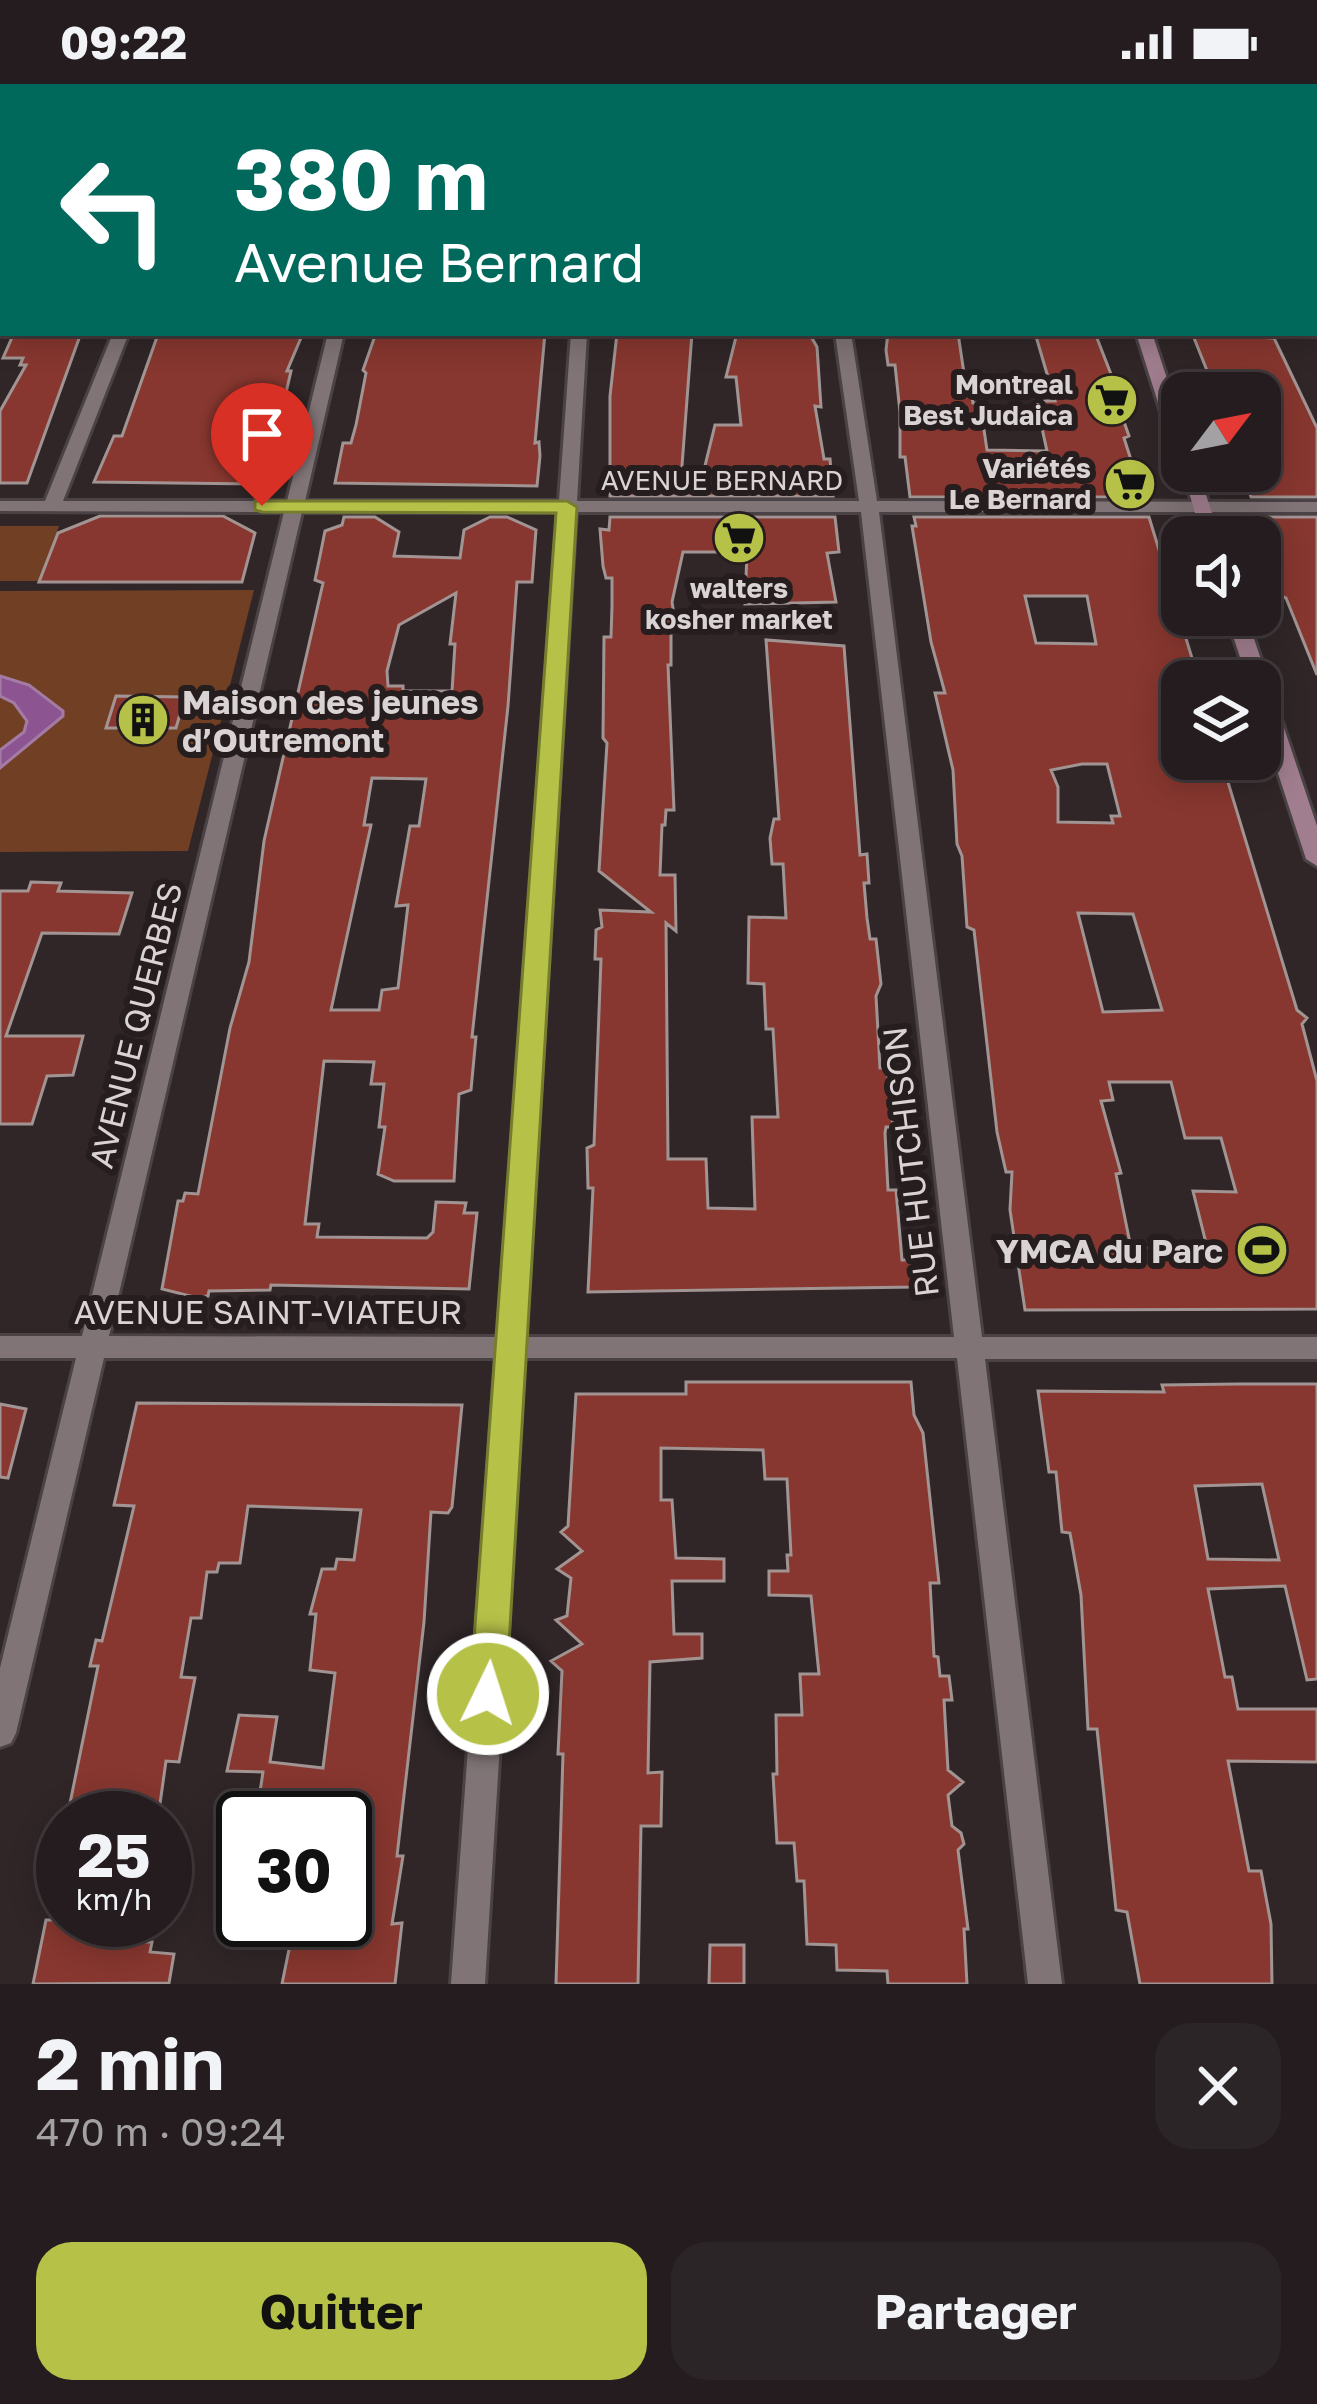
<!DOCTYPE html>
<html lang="fr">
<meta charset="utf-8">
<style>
:root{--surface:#241c1e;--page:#2c2527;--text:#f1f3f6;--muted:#a3a1a4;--line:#413a3c;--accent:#b6c148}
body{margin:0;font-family:"Golos Text",sans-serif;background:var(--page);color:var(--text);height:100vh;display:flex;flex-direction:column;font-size:45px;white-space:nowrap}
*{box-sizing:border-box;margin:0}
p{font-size:39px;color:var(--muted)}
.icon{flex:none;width:66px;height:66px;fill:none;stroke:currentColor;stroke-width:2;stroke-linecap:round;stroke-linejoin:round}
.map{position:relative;height:1900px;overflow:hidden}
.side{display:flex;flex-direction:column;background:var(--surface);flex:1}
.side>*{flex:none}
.banner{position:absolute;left:0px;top:0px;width:1317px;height:252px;box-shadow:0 6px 30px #0003,0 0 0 3px var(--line);background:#00695c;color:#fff;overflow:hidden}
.needle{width:78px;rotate:58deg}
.buttons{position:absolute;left:1161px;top:288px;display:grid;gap:24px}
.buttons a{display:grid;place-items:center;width:120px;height:120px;border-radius:24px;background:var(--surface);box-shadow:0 6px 30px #0003,0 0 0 3px var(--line);font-size:60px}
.speed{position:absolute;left:36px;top:1707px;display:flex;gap:24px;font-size:60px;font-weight:700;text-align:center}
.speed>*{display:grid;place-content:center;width:156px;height:156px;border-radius:50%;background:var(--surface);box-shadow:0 6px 30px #0003,0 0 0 3px var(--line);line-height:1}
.speed small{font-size:30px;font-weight:400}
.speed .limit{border:6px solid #111;border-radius:18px;background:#fff;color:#111}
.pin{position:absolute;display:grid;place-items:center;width:102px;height:102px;color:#fff;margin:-123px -51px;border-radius:50% 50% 50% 0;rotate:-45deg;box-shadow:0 0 12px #0007}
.pin .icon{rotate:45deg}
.me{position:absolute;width:132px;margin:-66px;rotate:4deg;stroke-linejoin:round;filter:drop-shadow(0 0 9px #0008)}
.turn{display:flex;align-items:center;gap:42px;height:252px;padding:0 36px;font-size:54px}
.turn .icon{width:156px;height:156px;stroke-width:2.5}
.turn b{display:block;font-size:84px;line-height:102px}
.round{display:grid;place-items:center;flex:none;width:126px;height:126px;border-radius:36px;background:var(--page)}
.head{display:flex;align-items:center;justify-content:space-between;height:204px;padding:0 36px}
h1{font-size:72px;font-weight:700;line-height:90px}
.action{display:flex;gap:24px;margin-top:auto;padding:24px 36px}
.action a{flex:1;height:138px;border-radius:36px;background:var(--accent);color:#111;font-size:48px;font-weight:700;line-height:138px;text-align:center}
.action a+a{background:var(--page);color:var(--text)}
.status{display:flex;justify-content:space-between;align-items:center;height:84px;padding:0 60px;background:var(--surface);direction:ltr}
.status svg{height:33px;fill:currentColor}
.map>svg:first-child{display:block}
.green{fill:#714024}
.water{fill:#8c5591;stroke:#a37ba5;stroke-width:3}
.building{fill:#87372f;stroke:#a19492;stroke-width:3;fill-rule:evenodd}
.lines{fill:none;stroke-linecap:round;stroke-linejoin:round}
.street-casing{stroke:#4a4244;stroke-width:6}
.secondary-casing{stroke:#4a4244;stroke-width:6}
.street{fill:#807476;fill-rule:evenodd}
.secondary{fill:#a17e8f;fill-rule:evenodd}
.route{fill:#b6c148;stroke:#767d2f;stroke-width:3}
.labels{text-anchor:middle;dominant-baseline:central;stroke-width:12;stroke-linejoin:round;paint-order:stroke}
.far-poi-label{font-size:27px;font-weight:bold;fill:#dad3d4;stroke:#261d1e;text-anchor:end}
.far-street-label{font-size:27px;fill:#dad3d4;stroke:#261d1e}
.poi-label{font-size:33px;font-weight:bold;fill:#dad3d4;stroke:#261d1e;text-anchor:start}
.street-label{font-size:33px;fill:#dad3d4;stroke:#261d1e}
</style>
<div class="status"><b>09:22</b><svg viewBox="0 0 49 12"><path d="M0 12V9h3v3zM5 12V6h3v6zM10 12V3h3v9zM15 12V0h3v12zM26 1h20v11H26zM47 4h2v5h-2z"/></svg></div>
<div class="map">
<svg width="1317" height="1900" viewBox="0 0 1317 1900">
<rect width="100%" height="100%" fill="#302628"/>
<path class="green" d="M 0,442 L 59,442 L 39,497 L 0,497 Z
M 254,506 L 188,767 L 0,768 L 0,507 Z"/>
<path class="water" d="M 0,592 L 29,601 L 63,627 L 63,632 L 0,684 L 0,666 L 24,648 L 27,637 L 14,619 L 0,612 Z"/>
<path class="building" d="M 14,249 L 81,249 L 27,399 L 0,399 L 0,327 L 26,281 L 20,281 L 23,274 L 3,274 Z
M 163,249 L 303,249 L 287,287 L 291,287 L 265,400 L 94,398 L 114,352 L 122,352 L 157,253 Z
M 376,249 L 545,249 L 535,359 L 539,358 L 540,372 L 537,402 L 335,399 L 343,359 L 351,359 L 356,341 L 366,289 L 363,286 Z
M 617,249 L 692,249 L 681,395 L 701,398 L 715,341 L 741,341 L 736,293 L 726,293 L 737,249 L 809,249 L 817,263 L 821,323 L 815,322 L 824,375 L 830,375 L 833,412 L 610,412 L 610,312 Z
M 888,249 L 958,249 L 966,303 L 970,303 L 973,319 L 980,319 L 987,366 L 1047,367 L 1036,317 L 1055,317 L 1035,249 L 1095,249 L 1128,334 L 1123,335 L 1129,352 L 1124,354 L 1143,413 L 910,413 L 905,373 L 900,373 L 900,328 L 895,281 L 888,281 L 886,266 Z
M 1192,249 L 1274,254 L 1317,344 L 1317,413 L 1251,413 L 1243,387 L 1260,387 L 1260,309 L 1216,309 Z
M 100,432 L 223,432 L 255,449 L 242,498 L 39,498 L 58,449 Z
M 344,433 L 375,433 L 399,448 L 394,472 L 460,474 L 464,446 L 490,433 L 507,433 L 536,446 L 532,498 L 517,498 L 508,622 L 472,953 L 476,953 L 471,1006 L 459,1010 L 454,1097 L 394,1097 L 378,1090 L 385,1043 L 379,1043 L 384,1000 L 371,1000 L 374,978 L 324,977 L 305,1140 L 319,1140 L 317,1153 L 427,1154 L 433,1148 L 436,1118 L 466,1119 L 464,1129 L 477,1129 L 469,1205 L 271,1201 L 270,1206 L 209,1207 L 208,1212 L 194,1213 L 162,1205 L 178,1117 L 183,1117 L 185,1109 L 198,1110 L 230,944 L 249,878 L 264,757 L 323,499 L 315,496 L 321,467 L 325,447 L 342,441 ZM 456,509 L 450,560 L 455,560 L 452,607 L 403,607 L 403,602 L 388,602 L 387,587 L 399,541 ZM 372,694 L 426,695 L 419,742 L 410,742 L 396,822 L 408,821 L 398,904 L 382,906 L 379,926 L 331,926 L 371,741 L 364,741 Z
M 610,433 L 835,433 L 839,468 L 827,469 L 836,518 L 745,520 L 747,468 L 683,468 L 672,518 L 676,543 L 671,543 L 671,581 L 668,581 L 674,726 L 666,726 L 665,741 L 662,741 L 660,791 L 675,791 L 676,847 L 666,839 L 668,1075 L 706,1075 L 708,1124 L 755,1125 L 752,1033 L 778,1033 L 773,945 L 766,945 L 764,900 L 748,899 L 749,833 L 786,834 L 783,780 L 772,780 L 770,754 L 774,735 L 779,735 L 766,556 L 844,562 L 860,771 L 867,770 L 869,799 L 864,799 L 867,834 L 870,855 L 876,855 L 881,900 L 876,912 L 880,984 L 887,984 L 893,1043 L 886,1043 L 885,1049 L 888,1106 L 896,1106 L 902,1176 L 911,1176 L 914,1203 L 588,1208 L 593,1104 L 588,1104 L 587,1064 L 594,1061 L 601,875 L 595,875 L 596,846 L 602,843 L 600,826 L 651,828 L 599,787 L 607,659 L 603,654 L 604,553 L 611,553 L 612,522 L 612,494 L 606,494 L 603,482 L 600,445 L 609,446 Z
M 914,433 L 1149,433 L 1199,597 L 1182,597 L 1182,675 L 1221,675 L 1297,926 L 1307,934 L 1302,940 L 1317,997 L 1317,1225 L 1025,1226 L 1010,1126 L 1012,1088 L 1006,1088 L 997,1048 L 974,846 L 967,843 L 962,772 L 957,760 L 953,686 L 935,609 L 945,609 L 931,558 L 912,442 L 916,442 ZM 1025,512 L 1087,512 L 1096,560 L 1036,559 ZM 1082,680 L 1107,680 L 1120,732 L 1111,732 L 1113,739 L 1058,738 L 1058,703 L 1051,686 ZM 1078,829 L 1133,830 L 1162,926 L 1103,928 ZM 1109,998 L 1171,998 L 1185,1054 L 1221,1054 L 1236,1108 L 1193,1107 L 1207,1163 L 1131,1164 L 1116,1090 L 1121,1089 L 1101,1017 L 1113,1016 Z
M 1258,433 L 1317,433 L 1317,591 L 1286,514 L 1263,506 L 1277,490 Z
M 116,612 L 185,613 L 176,644 L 106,644 Z
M 31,798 L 61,799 L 58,807 L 132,809 L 119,850 L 42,849 L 6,952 L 83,952 L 73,991 L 47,992 L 32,1040 L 0,1040 L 0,807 L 28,807 Z
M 686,1298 L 911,1298 L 914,1331 L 923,1349 L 939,1499 L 930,1499 L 934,1572 L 938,1573 L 940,1592 L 949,1592 L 952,1616 L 944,1616 L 948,1686 L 963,1698 L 948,1711 L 952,1742 L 961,1749 L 964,1760 L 958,1766 L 968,1845 L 964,1845 L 967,1900 L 888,1900 L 887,1887 L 837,1886 L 836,1861 L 807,1860 L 804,1797 L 797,1797 L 794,1759 L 777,1759 L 773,1690 L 777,1690 L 776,1631 L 802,1631 L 800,1590 L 819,1590 L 811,1512 L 769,1511 L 769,1487 L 788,1487 L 787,1471 L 791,1471 L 787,1395 L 765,1395 L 763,1366 L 661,1364 L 661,1416 L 672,1416 L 676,1474 L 724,1475 L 724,1497 L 672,1497 L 674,1550 L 702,1550 L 702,1574 L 650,1578 L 648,1689 L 662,1688 L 661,1742 L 641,1742 L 638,1900 L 556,1900 L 563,1670 L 558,1670 L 562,1587 L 551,1577 L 582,1560 L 556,1536 L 567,1532 L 571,1494 L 557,1485 L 582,1467 L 561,1448 L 568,1442 L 576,1310 L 686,1310 Z
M 1238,1300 L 1317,1300 L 1317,1595 L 1307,1596 L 1285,1502 L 1208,1505 L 1225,1593 L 1232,1593 L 1238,1625 L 1317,1625 L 1317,1678 L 1228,1677 L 1249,1787 L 1261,1787 L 1271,1840 L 1272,1900 L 1140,1900 L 1127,1828 L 1116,1826 L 1097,1645 L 1088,1645 L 1081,1511 L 1070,1449 L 1062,1448 L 1056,1388 L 1049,1388 L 1038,1307 L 1164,1308 L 1162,1301 ZM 1262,1400 L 1279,1476 L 1208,1475 L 1195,1402 Z
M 137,1319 L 462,1321 L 452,1423 L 448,1429 L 431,1428 L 424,1538 L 397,1772 L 403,1772 L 392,1840 L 402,1839 L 395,1900 L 282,1900 L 295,1836 L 345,1836 L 345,1734 L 256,1734 L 263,1688 L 227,1687 L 239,1631 L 277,1633 L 270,1678 L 323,1684 L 335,1589 L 310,1586 L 316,1530 L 310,1530 L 322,1485 L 335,1485 L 337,1475 L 354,1476 L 361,1426 L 248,1422 L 240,1479 L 219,1479 L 217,1488 L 207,1488 L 201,1534 L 191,1534 L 181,1593 L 195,1594 L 179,1678 L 166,1677 L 158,1734 L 67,1734 L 98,1582 L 90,1582 L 96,1556 L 102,1557 L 134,1422 L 114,1421 Z
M 0,1320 L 26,1325 L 8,1394 L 0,1393 Z
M 46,1836 L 122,1836 L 118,1858 L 152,1858 L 150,1868 L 174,1870 L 169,1899 L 33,1900 Z
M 710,1861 L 744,1861 L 744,1900 L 709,1900 Z"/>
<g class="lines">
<g class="street-casing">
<path id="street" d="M 0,0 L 10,0 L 0,9 Z
M 211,0 L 225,0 L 210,3 Z
M 389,0 L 403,0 L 403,3 L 389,3 Z
M 588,0 L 602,0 L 602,3 L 588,3 Z
M 808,0 L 822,0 L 822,3 L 808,3 Z
M 1293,0 L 1307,0 L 1309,3 L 1295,3 Z
M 1314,22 L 1317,23 L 1317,36 L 1314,35 Z
M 0,162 L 3,162 L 3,172 L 0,172 Z
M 113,249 L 129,249 L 63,417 L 287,417 L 328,249 L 344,249 L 305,417 L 559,417 L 571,249 L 587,249 L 577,417 L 859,417 L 835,249 L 851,249 L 877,417 L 1317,418 L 1317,428 L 879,428 L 982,1253 L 1317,1253 L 1317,1275 L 985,1275 L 1062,1900 L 1028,1900 L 957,1274 L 524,1274 L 485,1900 L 451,1900 L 496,1274 L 104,1274 L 16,1649 L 11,1659 L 0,1663 L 0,1584 L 76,1274 L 0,1274 L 0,1252 L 82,1252 L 284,428 L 0,427 L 0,417 L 45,417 ZM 302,428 L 558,428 L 498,1253 L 109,1252 ZM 576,428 L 861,428 L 954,1253 L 525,1253 Z"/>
</g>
<g class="secondary-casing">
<path id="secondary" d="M 1054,0 L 1068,0 L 1069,3 L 1055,3 Z
M 1136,249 L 1152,249 L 1182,340 L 1182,371 L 1173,366 Z
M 1182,384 L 1198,387 L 1220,453 L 1202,453 Z
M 1226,531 L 1246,531 L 1317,742 L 1317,782 L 1306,775 L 1260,634 L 1260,597 L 1248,597 Z"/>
</g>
<use href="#street" class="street"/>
<use href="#secondary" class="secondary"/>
</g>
<path class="route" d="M 255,417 L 567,417 L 577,423 L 506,1610 L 500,1622 L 488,1626 L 475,1622 L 470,1610 L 556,429 L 262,428 L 255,426 Z"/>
<defs>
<g id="supermarket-disc" transform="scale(2.7)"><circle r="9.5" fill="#b6c148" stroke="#261d1e"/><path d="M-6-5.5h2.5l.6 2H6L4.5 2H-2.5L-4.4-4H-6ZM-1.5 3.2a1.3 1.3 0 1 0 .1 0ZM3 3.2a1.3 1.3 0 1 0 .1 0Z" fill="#111"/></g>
<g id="building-disc" transform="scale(2.7)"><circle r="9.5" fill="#b6c148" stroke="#261d1e"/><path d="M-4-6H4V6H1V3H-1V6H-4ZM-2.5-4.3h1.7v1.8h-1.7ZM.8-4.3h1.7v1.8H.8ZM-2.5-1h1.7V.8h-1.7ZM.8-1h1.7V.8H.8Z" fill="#111"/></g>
<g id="stadium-disc" transform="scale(2.7)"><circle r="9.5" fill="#b6c148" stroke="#261d1e"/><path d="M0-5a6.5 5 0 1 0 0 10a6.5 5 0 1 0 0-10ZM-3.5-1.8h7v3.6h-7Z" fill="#111"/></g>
</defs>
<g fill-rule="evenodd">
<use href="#supermarket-disc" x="1112" y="316"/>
<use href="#supermarket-disc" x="1130" y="400"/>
<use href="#supermarket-disc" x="739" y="454"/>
<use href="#building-disc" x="143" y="636"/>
<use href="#stadium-disc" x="1262" y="1166"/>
</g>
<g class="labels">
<g class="far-poi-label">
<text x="1073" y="300">Montreal<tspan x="1073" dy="31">Best Judaica</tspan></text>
<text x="1091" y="384">Variétés<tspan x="1091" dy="31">Le Bernard</tspan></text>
<text x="739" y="504" text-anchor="middle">walters<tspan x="739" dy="31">kosher market</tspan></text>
</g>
<g class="far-street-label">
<text x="722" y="396">AVENUE BERNARD</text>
</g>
<g class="poi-label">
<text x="182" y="617">Maison des jeunes<tspan x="182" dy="38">d’Outremont</tspan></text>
<text x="1223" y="1166" text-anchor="end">YMCA du Parc</text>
</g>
<g class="street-label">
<text transform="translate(135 941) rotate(-76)">AVENUE QUERBES</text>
<text transform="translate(910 1078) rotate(-97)">RUE HUTCHISON</text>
<text x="268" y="1227">AVENUE SAINT-VIATEUR</text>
</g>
</g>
</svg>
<div class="buttons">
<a><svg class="needle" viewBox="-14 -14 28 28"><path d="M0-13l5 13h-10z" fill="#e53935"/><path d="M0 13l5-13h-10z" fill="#a3a1a4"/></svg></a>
<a><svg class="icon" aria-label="sound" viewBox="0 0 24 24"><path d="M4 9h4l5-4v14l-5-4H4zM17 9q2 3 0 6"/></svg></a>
<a><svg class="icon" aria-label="layers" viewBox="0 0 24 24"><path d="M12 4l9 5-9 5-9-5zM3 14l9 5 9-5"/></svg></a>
</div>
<div class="speed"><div>25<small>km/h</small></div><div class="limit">30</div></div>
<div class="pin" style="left:262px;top:422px;background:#d93025"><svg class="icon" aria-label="arrive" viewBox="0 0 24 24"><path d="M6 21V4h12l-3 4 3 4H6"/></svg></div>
<svg class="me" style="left:488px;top:1610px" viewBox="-20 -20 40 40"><circle r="17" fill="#b6c148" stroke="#fff" stroke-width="3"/><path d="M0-11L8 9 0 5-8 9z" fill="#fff"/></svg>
<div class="banner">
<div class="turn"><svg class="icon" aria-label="left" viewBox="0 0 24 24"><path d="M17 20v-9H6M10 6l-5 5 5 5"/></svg><div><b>380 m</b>Avenue Bernard</div></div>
</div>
</div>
<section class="side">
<div class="head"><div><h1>2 min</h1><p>470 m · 09:24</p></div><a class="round"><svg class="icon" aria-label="close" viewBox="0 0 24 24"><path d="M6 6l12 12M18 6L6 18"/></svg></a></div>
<div class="action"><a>Quitter</a><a>Partager</a></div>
</section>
